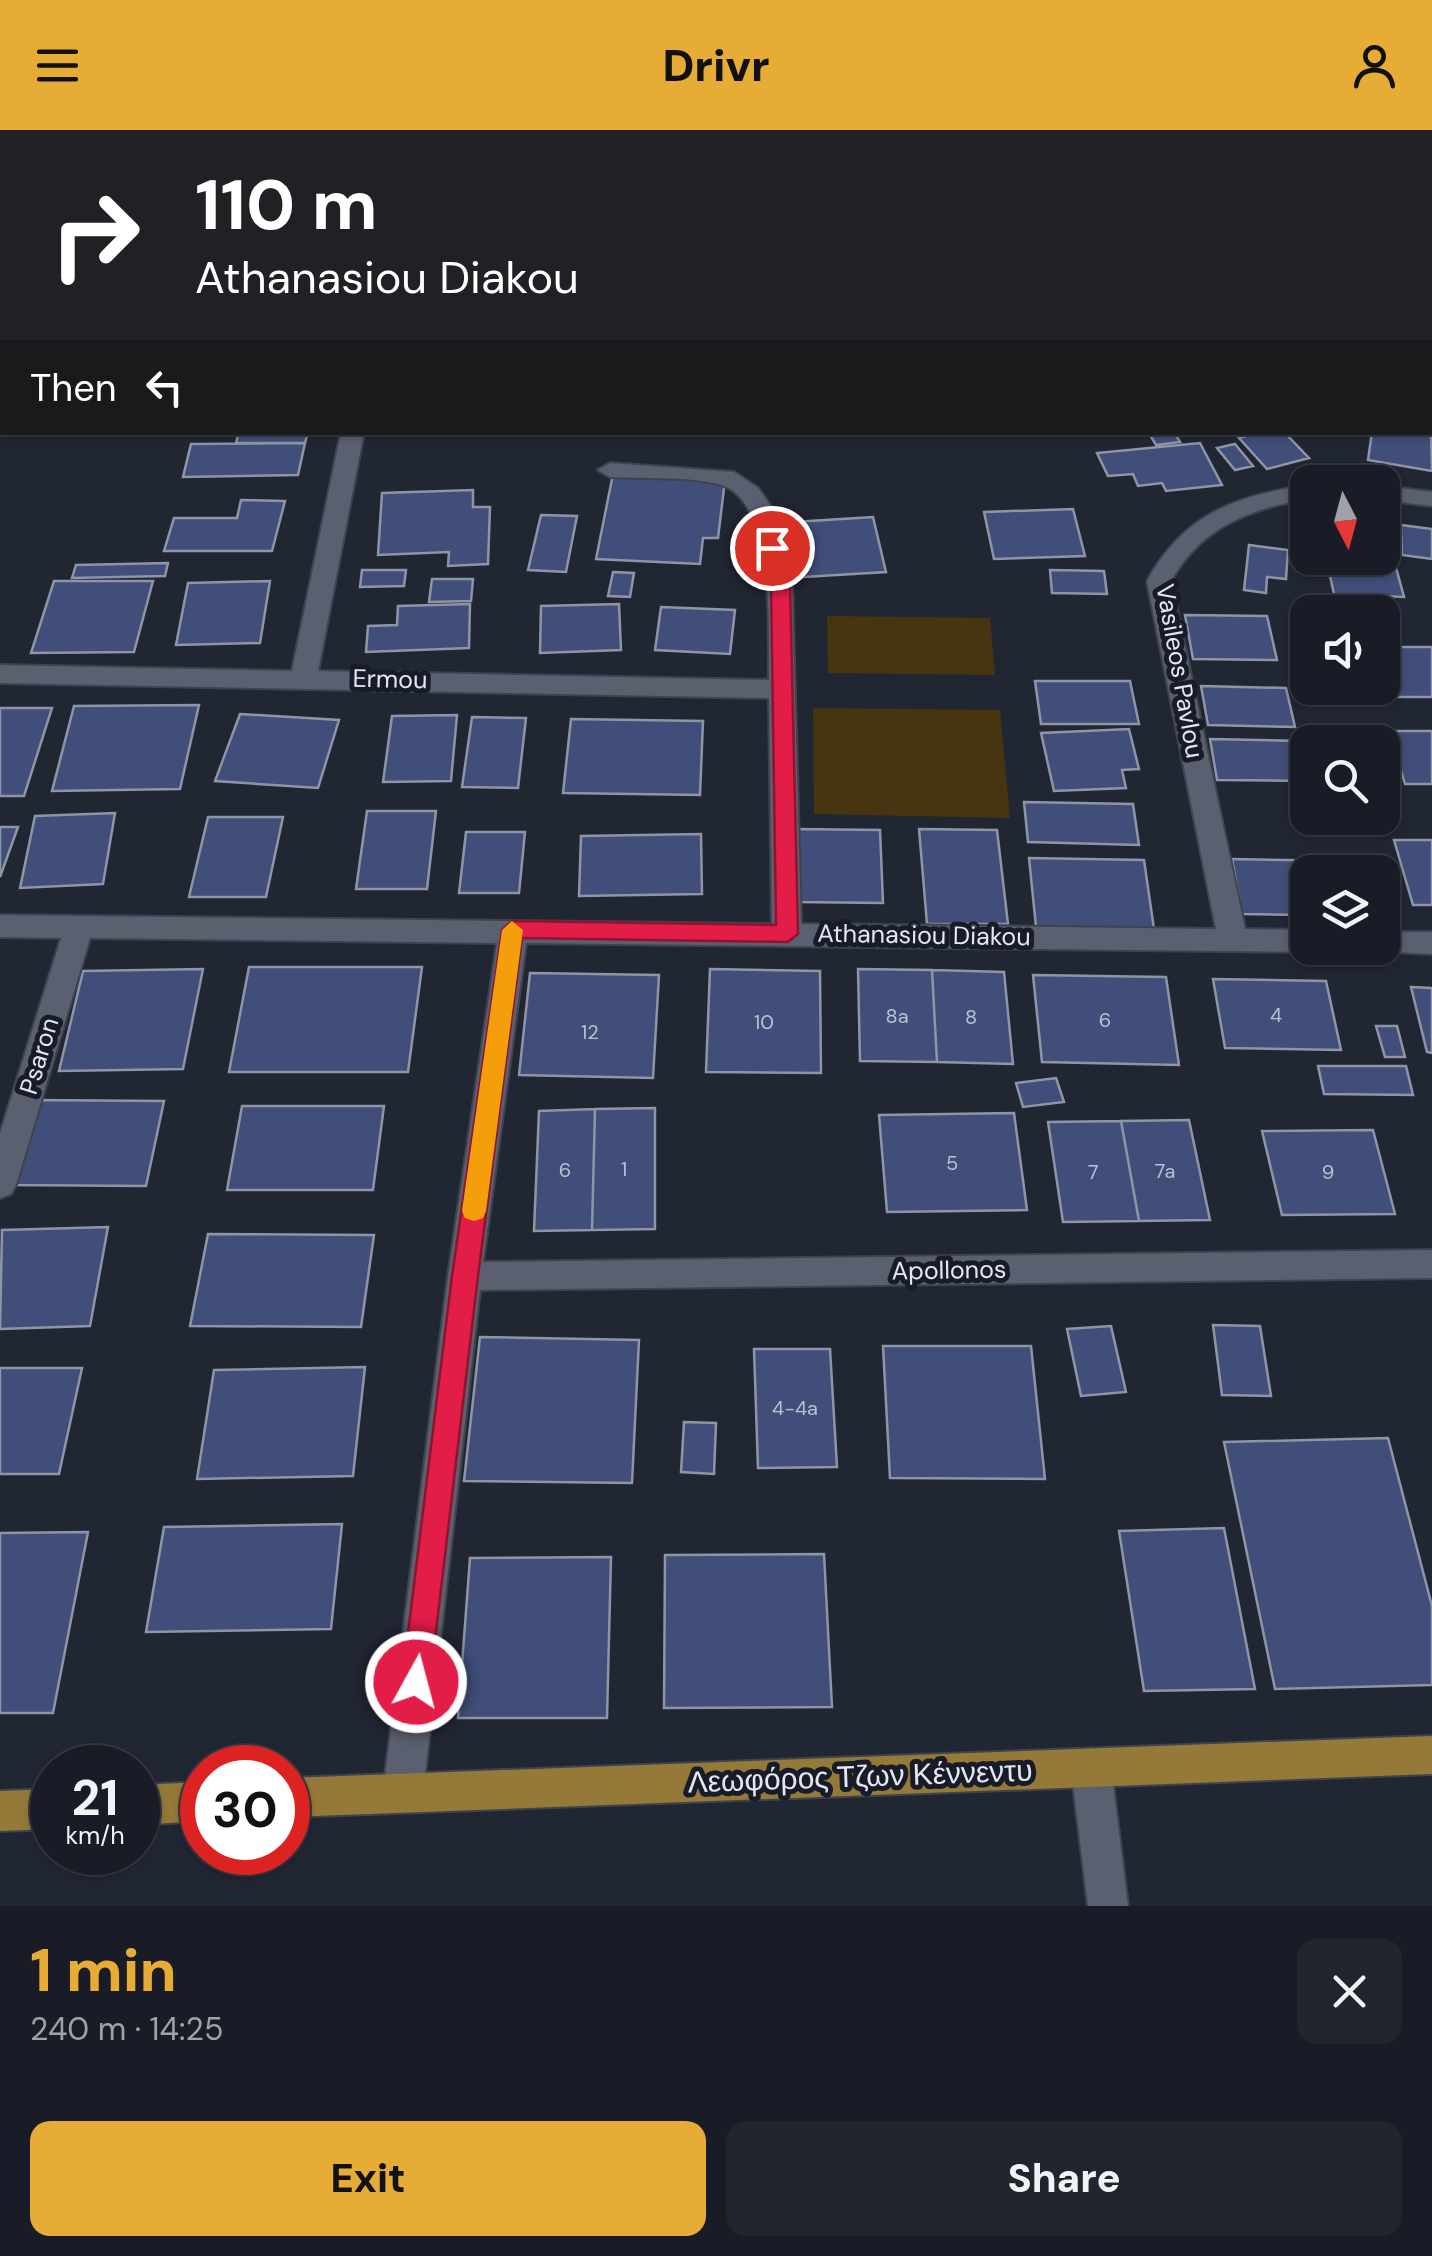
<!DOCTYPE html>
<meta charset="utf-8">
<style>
:root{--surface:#191c26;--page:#22252e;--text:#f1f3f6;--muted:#9fa1a7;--line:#373a43;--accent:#e6ac36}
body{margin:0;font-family:"DM Sans",sans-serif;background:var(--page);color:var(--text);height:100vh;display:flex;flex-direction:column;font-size:38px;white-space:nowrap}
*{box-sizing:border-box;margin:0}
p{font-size:32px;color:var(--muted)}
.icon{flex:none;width:55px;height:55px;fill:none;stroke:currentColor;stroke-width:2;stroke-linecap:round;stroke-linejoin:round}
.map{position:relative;height:1776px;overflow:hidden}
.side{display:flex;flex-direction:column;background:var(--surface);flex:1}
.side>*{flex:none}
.hud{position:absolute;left:0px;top:0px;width:1432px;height:305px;box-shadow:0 2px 8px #0004,0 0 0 2px var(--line);background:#202124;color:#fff;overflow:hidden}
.needle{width:65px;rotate:174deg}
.tools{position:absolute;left:1290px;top:335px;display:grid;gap:20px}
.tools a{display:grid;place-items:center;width:110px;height:110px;border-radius:20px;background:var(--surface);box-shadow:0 2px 8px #0004,0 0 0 2px var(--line);font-size:50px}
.speed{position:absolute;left:30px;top:1615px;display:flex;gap:20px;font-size:50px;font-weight:700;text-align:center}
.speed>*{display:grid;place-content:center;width:130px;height:130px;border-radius:50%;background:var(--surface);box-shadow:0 2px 8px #0004,0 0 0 2px var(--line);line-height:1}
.speed small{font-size:25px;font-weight:400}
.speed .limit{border:15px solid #d22;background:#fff;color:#111}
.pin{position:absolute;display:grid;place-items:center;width:85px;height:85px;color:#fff;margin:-42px;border:5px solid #fff;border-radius:50%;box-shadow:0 2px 10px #0007}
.me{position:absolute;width:110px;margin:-55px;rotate:7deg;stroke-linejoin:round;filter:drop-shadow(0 0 8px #0008)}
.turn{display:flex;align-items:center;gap:35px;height:210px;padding:0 30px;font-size:45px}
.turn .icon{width:130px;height:130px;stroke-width:2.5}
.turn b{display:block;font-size:70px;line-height:85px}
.then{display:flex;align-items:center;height:95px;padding:0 30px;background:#0003;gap:20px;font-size:38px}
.round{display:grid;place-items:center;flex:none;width:105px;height:105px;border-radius:20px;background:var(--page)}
.head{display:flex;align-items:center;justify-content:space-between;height:170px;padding:0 30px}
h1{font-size:60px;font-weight:800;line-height:75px;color:var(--accent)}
.button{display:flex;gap:20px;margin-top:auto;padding:20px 30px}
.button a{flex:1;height:115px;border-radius:20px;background:var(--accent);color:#111;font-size:40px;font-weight:800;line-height:115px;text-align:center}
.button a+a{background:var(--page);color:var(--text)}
header{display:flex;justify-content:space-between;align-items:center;height:130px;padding:0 30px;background:var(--accent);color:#111;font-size:45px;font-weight:800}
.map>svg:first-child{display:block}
.green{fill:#473512}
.building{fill:#404e79;stroke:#8f95a6;stroke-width:2.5}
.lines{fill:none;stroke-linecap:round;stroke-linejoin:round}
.service-casing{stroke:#3f434d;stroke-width:4}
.minor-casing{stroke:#3f434d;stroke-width:4}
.primary-casing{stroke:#3f434d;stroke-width:4}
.service{fill:#5a606f;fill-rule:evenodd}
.minor{fill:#5a606f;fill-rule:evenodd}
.primary{fill:#957939;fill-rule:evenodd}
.route{fill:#e11d48;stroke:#92132f;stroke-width:2.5}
.slow{fill:#f59e0b}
.labels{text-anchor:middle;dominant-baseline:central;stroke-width:10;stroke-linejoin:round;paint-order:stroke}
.number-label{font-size:20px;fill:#bac1d2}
.street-label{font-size:25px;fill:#e3e7f0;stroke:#181c29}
.near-street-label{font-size:30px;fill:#e3e7f0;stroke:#181c29}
</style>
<header><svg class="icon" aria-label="menu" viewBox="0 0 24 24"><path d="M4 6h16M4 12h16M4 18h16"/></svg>Drivr<svg class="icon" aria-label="person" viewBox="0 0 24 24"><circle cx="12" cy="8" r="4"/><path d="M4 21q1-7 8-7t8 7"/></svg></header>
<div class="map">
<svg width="1432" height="1776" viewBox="0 0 1432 1776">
<rect width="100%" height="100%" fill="#212633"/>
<path class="green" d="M 827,486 L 990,488 L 995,545 L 828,543 Z
M 813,578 L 1000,580 L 1010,688 L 814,684 Z"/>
<path class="building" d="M 1430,254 L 1432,341 L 1368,330 L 1372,302 L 1430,302 Z
M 239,302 L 308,302 L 305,313 L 236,313 Z
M 1174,302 L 1180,312 L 1156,315 L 1150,305 Z
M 1260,302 L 1284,302 L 1309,328 L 1267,339 L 1239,308 Z
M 305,313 L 298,345 L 183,347 L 191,314 Z
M 1200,313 L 1222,355 L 1166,361 L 1162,353 L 1138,356 L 1133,344 L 1108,346 L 1097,323 Z
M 1235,314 L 1253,336 L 1235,340 L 1217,318 Z
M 613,344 L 725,350 L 718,408 L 703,408 L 700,434 L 596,429 Z
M 473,360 L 473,377 L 490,377 L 488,434 L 448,436 L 449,422 L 378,425 L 382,363 Z
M 241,370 L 285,371 L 272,421 L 164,421 L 174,388 L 237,388 Z
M 1073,379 L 1085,426 L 994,429 L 984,382 Z
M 541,385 L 577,386 L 566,442 L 528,440 Z
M 1382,386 L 1404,467 L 1334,464 L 1326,428 L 1382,428 Z
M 873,387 L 886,442 L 804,447 L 794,392 Z
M 1401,395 L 1432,399 L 1432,429 L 1402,425 Z
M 1249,415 L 1288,420 L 1286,449 L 1267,447 L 1266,463 L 1244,460 Z
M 168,433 L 165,446 L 72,448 L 76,435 Z
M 362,440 L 406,440 L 404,456 L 360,457 Z
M 1050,440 L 1104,441 L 1107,464 L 1052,463 Z
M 613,442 L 634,443 L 630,467 L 608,466 Z
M 432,449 L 473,449 L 471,471 L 429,472 Z
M 54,451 L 153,451 L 134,522 L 31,523 Z
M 270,451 L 260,513 L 176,515 L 188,453 Z
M 470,474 L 469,518 L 366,522 L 368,496 L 397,495 L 398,476 Z
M 619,474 L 621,520 L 540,523 L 541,476 Z
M 661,477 L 735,480 L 730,524 L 655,520 Z
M 1185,485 L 1267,486 L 1277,530 L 1193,529 Z
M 1382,517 L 1432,517 L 1432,567 L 1382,567 L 1379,558 L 1382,558 Z
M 1035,551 L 1130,551 L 1139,594 L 1041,594 Z
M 1201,556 L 1286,558 L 1295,597 L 1208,595 Z
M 199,575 L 180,659 L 52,661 L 74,576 Z
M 0,578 L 52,578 L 24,666 L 0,666 Z
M 240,584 L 339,590 L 318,658 L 215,651 Z
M 457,585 L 451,651 L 383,652 L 392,586 Z
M 472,587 L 526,588 L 518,658 L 462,657 Z
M 571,589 L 703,591 L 700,665 L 563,663 Z
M 1129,599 L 1139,639 L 1122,640 L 1126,658 L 1054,661 L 1041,603 Z
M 1389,601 L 1432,601 L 1432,654 L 1405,654 Z
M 1210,609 L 1301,611 L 1308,651 L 1217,650 Z
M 1024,672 L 1133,674 L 1139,715 L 1028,712 Z
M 367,681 L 436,681 L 427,759 L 356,759 Z
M 115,683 L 103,754 L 20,758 L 35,686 Z
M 208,687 L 283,687 L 266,767 L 189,767 Z
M 0,697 L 18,697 L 0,747 Z
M 795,699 L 880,700 L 883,773 L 796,772 Z
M 919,699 L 997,700 L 1008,794 L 927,794 Z
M 466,702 L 525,702 L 519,763 L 459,763 Z
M 701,704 L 702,764 L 579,766 L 581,706 Z
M 1394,710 L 1432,710 L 1432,775 L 1413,775 Z
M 1029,728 L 1144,730 L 1154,799 L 1036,797 Z
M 1232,729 L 1353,731 L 1356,742 L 1308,742 L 1308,785 L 1242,784 Z
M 249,837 L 422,837 L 408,942 L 229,942 Z
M 203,839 L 183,939 L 59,941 L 83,841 Z
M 710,839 L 820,841 L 821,943 L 706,942 Z
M 858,839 L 932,840 L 937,932 L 860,931 Z
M 932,840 L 1004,842 L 1013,934 L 937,932 Z
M 530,843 L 659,845 L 653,948 L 519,945 Z
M 1033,845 L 1166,847 L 1179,935 L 1042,932 Z
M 1213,849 L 1326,851 L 1341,920 L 1225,918 Z
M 1411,857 L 1432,858 L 1432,923 L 1427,922 Z
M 1376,896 L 1397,896 L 1405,927 L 1385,927 Z
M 1318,936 L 1406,936 L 1413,965 L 1324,964 Z
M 1056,948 L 1064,972 L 1023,977 L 1016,953 Z
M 31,970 L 164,971 L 146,1056 L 8,1055 Z
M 242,976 L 384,976 L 373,1060 L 227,1060 Z
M 655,978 L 655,1099 L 592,1100 L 595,979 Z
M 595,979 L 592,1100 L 534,1101 L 539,981 Z
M 1014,983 L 1027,1080 L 887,1082 L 879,985 Z
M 1189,990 L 1210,1090 L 1139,1091 L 1121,991 Z
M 1121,991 L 1139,1091 L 1063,1092 L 1048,992 Z
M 1373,1000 L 1395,1084 L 1282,1085 L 1262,1001 Z
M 108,1097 L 90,1196 L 0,1199 L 2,1100 Z
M 208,1104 L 374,1105 L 361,1197 L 190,1196 Z
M 1213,1195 L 1260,1196 L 1271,1266 L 1222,1265 Z
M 1111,1196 L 1126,1262 L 1081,1266 L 1067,1199 Z
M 480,1207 L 639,1210 L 632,1353 L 464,1351 Z
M 883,1216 L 1031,1216 L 1045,1349 L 890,1348 Z
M 754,1219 L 830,1219 L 837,1337 L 758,1338 Z
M 365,1237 L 353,1346 L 197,1349 L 214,1240 Z
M 0,1238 L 82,1238 L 59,1344 L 0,1344 Z
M 684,1292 L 716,1293 L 714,1344 L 681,1342 Z
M 1388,1308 L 1432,1476 L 1432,1555 L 1275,1559 L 1224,1312 Z
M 342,1394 L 331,1499 L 146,1502 L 164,1397 Z
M 1224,1398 L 1255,1559 L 1144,1561 L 1119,1401 Z
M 88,1402 L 53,1583 L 0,1583 L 0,1403 Z
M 824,1424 L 832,1577 L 664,1578 L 665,1425 Z
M 611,1427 L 607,1588 L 458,1588 L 470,1428 Z"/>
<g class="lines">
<g class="service-casing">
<path id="service" d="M 1209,0 L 1230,0 L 1232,2 L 1211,2 Z"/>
</g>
<g class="minor-casing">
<path id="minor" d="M 341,302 L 364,302 L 318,541 L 769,550 C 768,503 777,367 718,354 C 684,346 644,349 610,347 L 598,340 L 610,333 L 734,342 L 758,358 L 777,385 L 792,452 L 801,794 L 1216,799 L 1147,451 C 1184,384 1235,366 1308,355 L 1308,369 C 1250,378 1200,398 1171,451 L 1245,799 L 1308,800 L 1308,818 L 1318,819 L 1308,822 L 526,813 L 483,1132 L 1432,1120 L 1432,1148 L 480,1160 L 423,1662 L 417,1676 L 403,1682 L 389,1676 L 383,1662 L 448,1146 L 497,813 L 90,808 L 16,1055 L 11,1064 L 0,1068 L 0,1004 L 61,808 L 0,807 L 0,785 L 772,794 L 769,568 L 0,553 L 0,535 L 292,541 Z
M 1382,356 L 1432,362 L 1432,376 L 1382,370 Z
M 1382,802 L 1432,802 L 1432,824 L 1372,821 L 1370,818 L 1382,818 Z
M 1091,1618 L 1105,1624 L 1111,1638 L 1128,1776 L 1088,1776 L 1071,1638 L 1077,1624 Z"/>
</g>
<g class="primary-casing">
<path id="primary" d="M 1432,1606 L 1432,1644 L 288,1687 L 288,1648 Z
M 202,1652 L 202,1691 L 138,1695 L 138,1655 Z
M 52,1659 L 52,1699 L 0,1701 L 0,1661 Z"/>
</g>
<use href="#service" class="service"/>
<use href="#minor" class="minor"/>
<use href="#primary" class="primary"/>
</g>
<path class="route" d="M 772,413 L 782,418 L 790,452 L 798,804 L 788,812 L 522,808 L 478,1146 L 430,1552 L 426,1562 L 416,1566 L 406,1562 L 402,1552 L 452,1146 L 502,800 L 512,791 L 776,795 L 771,452 L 763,418 Z"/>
<path class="slow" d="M 512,791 L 523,800 L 486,1081 L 483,1088 L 474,1091 L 465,1088 L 462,1081 L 502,800 Z"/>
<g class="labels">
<g class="number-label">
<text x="1276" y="885">4</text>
<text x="897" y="886">8a</text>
<text x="971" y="887">8</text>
<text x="1105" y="890">6</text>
<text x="764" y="892">10</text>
<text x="590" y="902">12</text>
<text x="952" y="1033">5</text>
<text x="624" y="1039">1</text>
<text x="565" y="1040">6</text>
<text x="1165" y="1041">7a</text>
<text x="1093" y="1042">7</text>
<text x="1328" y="1042">9</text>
<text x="795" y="1278">4-4a</text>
</g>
<g class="street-label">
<text transform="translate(1180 541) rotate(80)">Vasileos Pavlou</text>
<text transform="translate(390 549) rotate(1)">Ermou</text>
<text transform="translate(924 805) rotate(1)">Athanasiou Diakou</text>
<text transform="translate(39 926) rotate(-73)">Psaron</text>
<text transform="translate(949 1140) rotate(-1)">Apollonos</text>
</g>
<g class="near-street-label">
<text transform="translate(860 1646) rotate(-2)">Λεωφόρος Τζων Κέννεντυ</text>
</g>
</g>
</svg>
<div class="tools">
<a><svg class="needle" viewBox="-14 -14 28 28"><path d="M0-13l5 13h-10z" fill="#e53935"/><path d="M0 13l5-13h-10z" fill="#9fa1a7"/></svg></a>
<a><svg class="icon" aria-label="sound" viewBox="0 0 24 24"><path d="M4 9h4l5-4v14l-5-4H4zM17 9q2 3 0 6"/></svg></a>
<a><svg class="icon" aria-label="search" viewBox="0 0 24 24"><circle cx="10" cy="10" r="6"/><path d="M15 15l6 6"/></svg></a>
<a><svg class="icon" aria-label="layers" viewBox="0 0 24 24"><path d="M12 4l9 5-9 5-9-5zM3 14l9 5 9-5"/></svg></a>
</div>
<div class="speed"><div>21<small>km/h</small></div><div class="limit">30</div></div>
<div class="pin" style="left:772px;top:418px;background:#d93025"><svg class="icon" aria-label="arrive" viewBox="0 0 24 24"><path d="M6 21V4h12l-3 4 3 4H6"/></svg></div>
<svg class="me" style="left:416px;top:1552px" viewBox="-20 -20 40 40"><circle r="17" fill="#e11d48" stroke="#fff" stroke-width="3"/><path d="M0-11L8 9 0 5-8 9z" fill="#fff"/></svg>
<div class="hud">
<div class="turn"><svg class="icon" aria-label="right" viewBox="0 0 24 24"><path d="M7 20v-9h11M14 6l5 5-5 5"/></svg><div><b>110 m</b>Athanasiou Diakou</div></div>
<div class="then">Then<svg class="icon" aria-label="left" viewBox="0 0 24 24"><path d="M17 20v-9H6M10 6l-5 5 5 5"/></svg></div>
</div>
</div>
<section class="side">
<div class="head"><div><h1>1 min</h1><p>240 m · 14:25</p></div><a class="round"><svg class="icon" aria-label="close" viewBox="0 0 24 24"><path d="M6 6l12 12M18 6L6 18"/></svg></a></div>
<div class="button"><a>Exit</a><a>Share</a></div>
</section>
